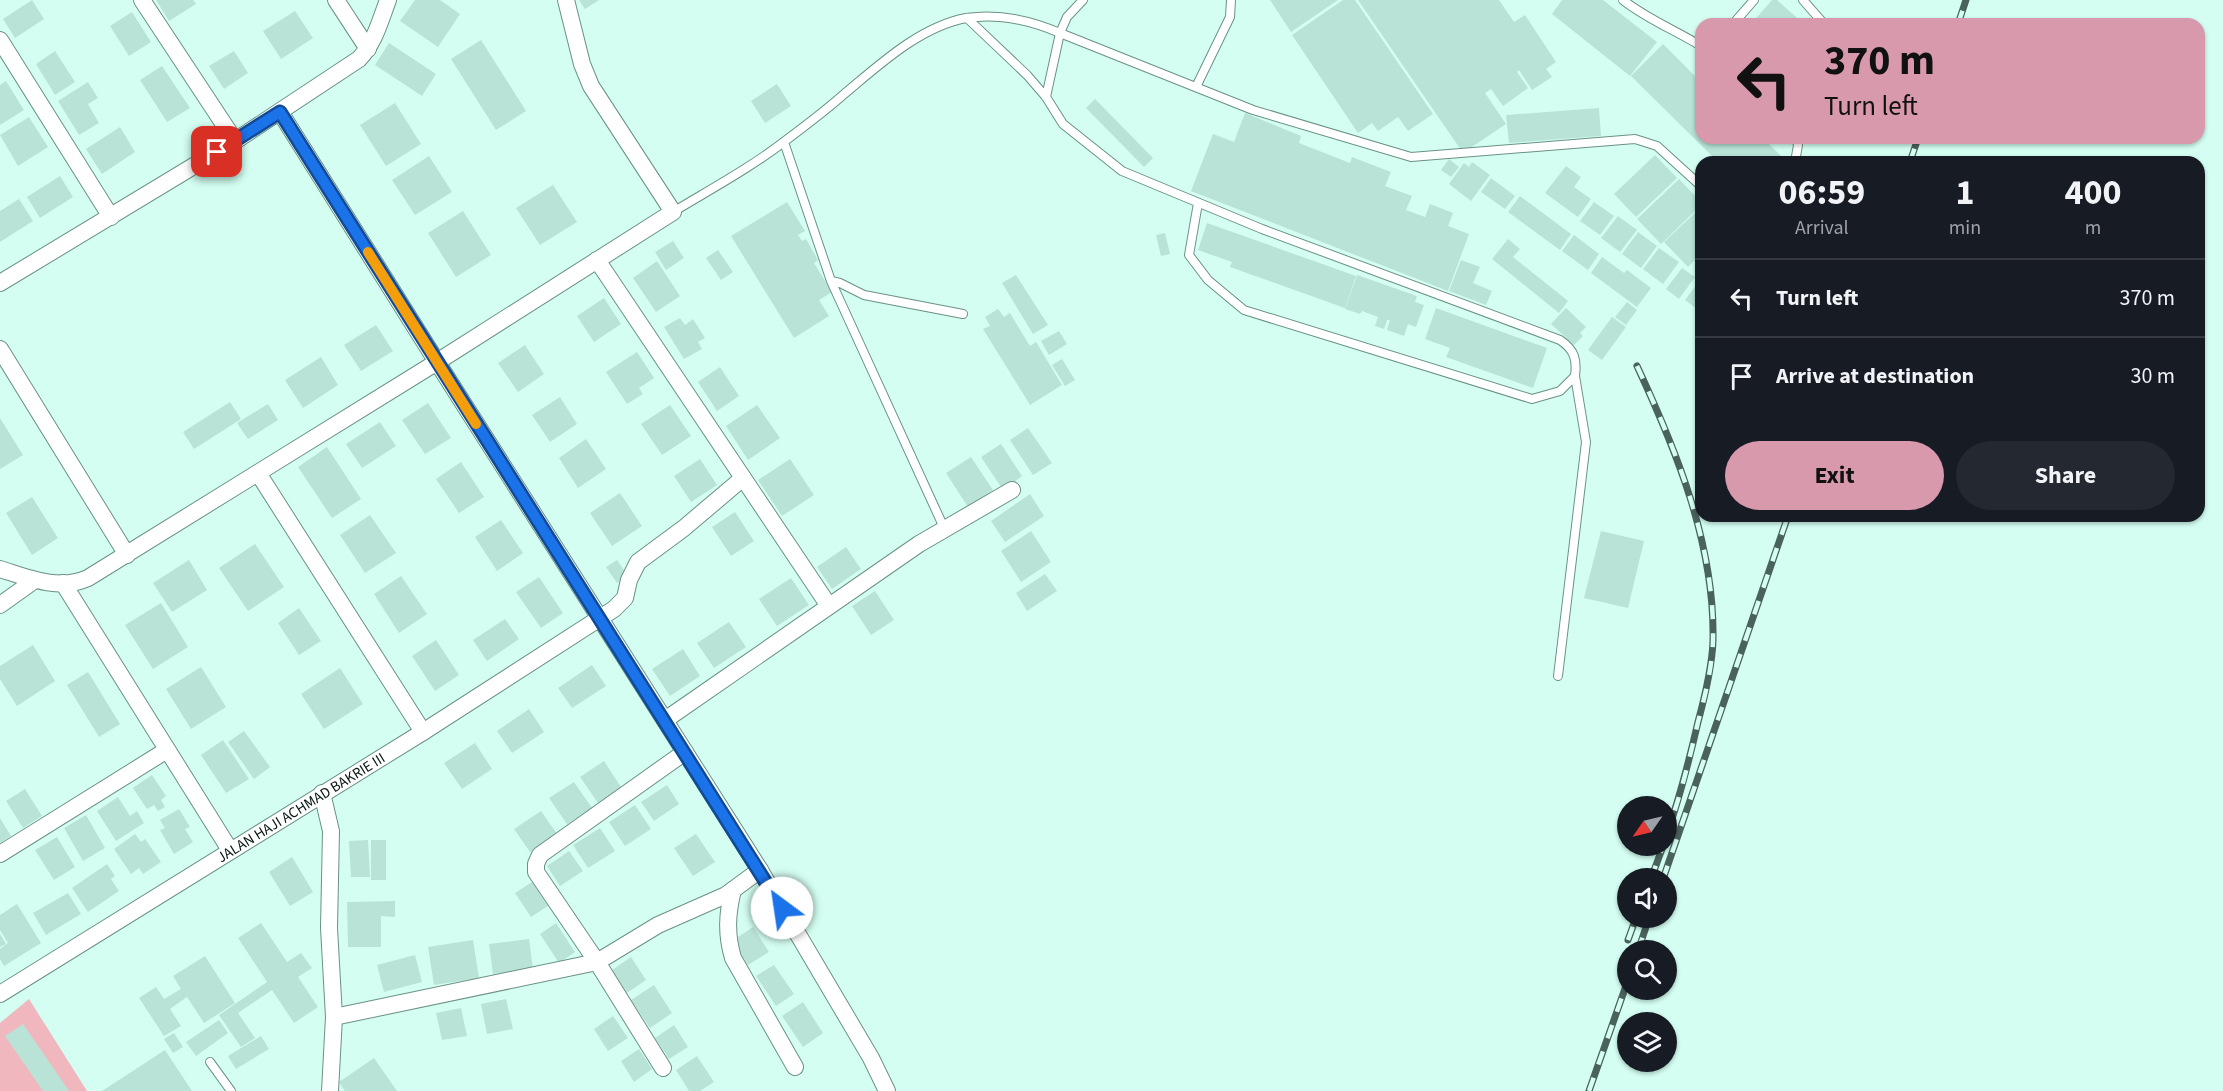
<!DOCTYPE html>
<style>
:root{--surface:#171b24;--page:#242831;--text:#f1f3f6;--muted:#9ea1a6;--line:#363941;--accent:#d999ac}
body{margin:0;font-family:"Source Sans 3",sans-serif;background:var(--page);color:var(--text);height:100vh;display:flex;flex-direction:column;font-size:22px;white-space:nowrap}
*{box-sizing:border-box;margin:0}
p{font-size:20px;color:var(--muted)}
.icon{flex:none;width:33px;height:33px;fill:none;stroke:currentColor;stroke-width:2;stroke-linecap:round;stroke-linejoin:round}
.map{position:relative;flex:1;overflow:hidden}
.details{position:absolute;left:1695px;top:156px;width:510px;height:366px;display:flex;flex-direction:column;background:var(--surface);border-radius:18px;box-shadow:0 2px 4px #0004}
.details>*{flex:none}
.top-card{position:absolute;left:1695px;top:18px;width:510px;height:126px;border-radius:18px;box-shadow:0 2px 4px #0004;background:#d999ac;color:#111;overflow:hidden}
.needle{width:39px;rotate:236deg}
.controls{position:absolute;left:1617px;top:796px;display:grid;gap:12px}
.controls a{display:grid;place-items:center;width:60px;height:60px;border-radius:50%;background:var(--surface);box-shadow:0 2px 4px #0004;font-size:30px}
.pin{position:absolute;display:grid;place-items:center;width:51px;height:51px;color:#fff;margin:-26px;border-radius:12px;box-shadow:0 3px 9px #0006}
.me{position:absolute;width:66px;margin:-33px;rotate:329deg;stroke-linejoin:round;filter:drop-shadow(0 0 4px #0008)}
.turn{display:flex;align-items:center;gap:21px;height:126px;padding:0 30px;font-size:27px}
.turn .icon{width:78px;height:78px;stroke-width:2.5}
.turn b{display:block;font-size:42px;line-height:51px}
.eta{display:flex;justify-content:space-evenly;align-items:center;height:102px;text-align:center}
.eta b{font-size:36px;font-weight:700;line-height:42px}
.primary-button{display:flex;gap:12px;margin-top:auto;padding:12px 30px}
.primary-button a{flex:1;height:69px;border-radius:36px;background:var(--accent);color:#111;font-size:24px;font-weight:700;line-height:69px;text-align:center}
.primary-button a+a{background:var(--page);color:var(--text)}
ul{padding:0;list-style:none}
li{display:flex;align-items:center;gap:18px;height:78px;padding:0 30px;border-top:2px solid var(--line)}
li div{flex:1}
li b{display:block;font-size:22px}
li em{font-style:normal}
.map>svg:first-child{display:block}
.green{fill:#f0b7be}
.building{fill:#b9e3d7}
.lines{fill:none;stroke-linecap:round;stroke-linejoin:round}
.lane-casing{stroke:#6a9186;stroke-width:10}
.street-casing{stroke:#6a9186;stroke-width:18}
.lane{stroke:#fff;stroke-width:8}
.street{stroke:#fff;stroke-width:16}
.rail-casing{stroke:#4a625c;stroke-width:7}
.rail{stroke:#d4fef2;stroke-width:4.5;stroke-dasharray:14;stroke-linecap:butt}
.route-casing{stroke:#114b97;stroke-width:15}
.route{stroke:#1a73e8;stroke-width:10}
.slow{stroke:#f59e0b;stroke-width:10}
.labels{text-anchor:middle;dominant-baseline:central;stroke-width:6;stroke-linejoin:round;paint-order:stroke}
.street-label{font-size:15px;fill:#061612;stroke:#d4fef2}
</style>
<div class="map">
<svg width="2223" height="1091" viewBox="0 0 2223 1091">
<rect width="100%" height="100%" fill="#d4fef2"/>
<path class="green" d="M 29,999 L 87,1091 L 0,1091 L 0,1023 Z"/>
<path class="building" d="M 32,0 L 44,19 L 15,38 L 3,19 Z
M 156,0 L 193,0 L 196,4 L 169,21 Z
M 415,0 L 440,0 L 460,14 L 438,47 L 400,21 Z
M 579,0 L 599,0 L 585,9 Z
M 1270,0 L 1338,0 L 1291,32 Z
M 1343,0 L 1355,0 L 1433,114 L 1408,131 L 1398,117 L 1378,131 L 1372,123 L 1358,133 L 1292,35 Z
M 1358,0 L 1499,0 L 1514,22 L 1525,15 L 1556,62 L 1546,69 L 1552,77 L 1532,90 L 1519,70 L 1517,72 L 1528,88 L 1503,106 L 1491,89 L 1485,93 L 1506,124 L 1463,153 Z
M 1562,0 L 1603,0 L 1657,42 L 1630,76 L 1552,14 Z
M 1772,0 L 1777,0 L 1804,24 L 1751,24 Z
M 295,11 L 313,38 L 281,59 L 263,31 Z
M 132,12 L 151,42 L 129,56 L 110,26 Z
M 481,40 L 526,111 L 496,130 L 451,59 Z
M 389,43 L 436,74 L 422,96 L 375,65 Z
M 1663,44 L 1701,82 L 1701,138 L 1763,138 L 1781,156 L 1776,162 L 1718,162 L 1631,76 Z
M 55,51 L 75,82 L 55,95 L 36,64 Z
M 234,51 L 248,73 L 224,89 L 209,66 Z
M 162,66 L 190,108 L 167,122 L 140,80 Z
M 6,81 L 24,110 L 0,125 L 0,85 Z
M 88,82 L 98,98 L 88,104 L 99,123 L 79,135 L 58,101 Z
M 777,84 L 791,106 L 765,123 L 751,101 Z
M 1095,99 L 1153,158 L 1144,167 L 1086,108 Z
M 395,103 L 421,144 L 386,166 L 360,125 Z
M 1599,108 L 1601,136 L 1509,143 L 1506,115 Z
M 1245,113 L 1301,136 L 1299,143 L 1350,163 L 1352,157 L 1391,172 L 1385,186 L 1412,196 L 1406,210 L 1425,217 L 1430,204 L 1453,213 L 1448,226 L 1469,234 L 1448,291 L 1191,191 L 1213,134 L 1234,142 Z
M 29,117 L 48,147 L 18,166 L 0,135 Z
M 120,127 L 135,152 L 102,174 L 86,149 Z
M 1655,155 L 1677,178 L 1636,217 L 1614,194 Z
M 429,156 L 452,192 L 415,215 L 392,180 Z
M 1449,159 L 1459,167 L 1451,177 L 1441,170 Z
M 1472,162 L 1490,175 L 1471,201 L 1449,184 L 1464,163 L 1469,167 Z
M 1566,166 L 1581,177 L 1574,187 L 1591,199 L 1578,217 L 1545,193 Z
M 60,176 L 73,197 L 40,218 L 27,197 Z
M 1491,178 L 1515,196 L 1505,209 L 1481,192 Z
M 1679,179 L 1701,202 L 1701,205 L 1661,244 L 1637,219 Z
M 553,185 L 577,222 L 540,245 L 516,208 Z
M 1520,196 L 1571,234 L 1560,250 L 1508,212 Z
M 19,199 L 33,221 L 0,242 L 0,211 Z
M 787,202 L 805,231 L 798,235 L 802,241 L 806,239 L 818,260 L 814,263 L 832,292 L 819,300 L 829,316 L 794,338 L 731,236 Z
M 1594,202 L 1614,216 L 1600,235 L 1580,221 Z
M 1701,207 L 1701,254 L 1688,267 L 1664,242 Z
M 463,211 L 491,255 L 456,277 L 428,233 Z
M 1618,216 L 1637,230 L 1620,252 L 1601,238 Z
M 1207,223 L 1356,276 L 1345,308 L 1230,267 L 1232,262 L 1198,250 Z
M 1638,232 L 1657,246 L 1641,268 L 1622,254 Z
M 1165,233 L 1170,254 L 1161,256 L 1156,235 Z
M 1574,235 L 1599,254 L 1588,270 L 1562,251 Z
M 1508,239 L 1520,249 L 1513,257 L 1568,301 L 1559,313 L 1492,259 Z
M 673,241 L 684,258 L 666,270 L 655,252 Z
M 1659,248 L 1679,262 L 1663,284 L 1643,269 Z
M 718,250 L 733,272 L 721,280 L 706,258 Z
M 1602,257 L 1624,273 L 1627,270 L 1651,288 L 1637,307 L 1591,273 Z
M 1461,260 L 1480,267 L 1473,283 L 1492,291 L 1486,305 L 1449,291 Z
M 657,261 L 680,296 L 656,312 L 633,278 Z
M 1682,268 L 1695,277 L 1679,299 L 1666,289 Z
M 1016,275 L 1048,325 L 1033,334 L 1002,283 Z
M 1357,275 L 1417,296 L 1415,302 L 1424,305 L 1416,327 L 1408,324 L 1404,336 L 1387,330 L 1390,320 L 1387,320 L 1384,329 L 1375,326 L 1378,317 L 1362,311 L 1360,314 L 1345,309 Z
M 1700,280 L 1701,281 L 1701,312 L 1685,300 Z
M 604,298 L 621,324 L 594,342 L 577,316 Z
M 1627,302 L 1637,310 L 1626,325 L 1615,317 Z
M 1436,308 L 1547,348 L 1533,388 L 1446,357 L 1450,348 L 1425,339 Z
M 1566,308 L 1586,327 L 1580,333 L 1583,336 L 1574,345 L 1551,324 Z
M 998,309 L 1004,317 L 1010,313 L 1030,346 L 1036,342 L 1062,385 L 1030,405 L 983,329 L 990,326 L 985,317 Z
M 1612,317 L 1626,327 L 1602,360 L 1588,350 Z
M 680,318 L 685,325 L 693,319 L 705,338 L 698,342 L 702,349 L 684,359 L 664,327 Z
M 376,325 L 393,351 L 361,371 L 344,345 Z
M 1059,331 L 1067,344 L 1049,355 L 1041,341 Z
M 525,345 L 544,374 L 518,392 L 498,363 Z
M 637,352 L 654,378 L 639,388 L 643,394 L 627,404 L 606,372 Z
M 321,357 L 338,385 L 303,408 L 285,380 Z
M 1062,359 L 1075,380 L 1065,386 L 1052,365 Z
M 720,367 L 739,396 L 717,411 L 698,382 Z
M 560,397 L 577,424 L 550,442 L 532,415 Z
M 230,402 L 241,419 L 194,449 L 183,432 Z
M 428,403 L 451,438 L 425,454 L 402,420 Z
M 268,404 L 278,420 L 248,439 L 237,423 Z
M 670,405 L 691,436 L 662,455 L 641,424 Z
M 757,405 L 780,438 L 748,460 L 726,426 Z
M 0,418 L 23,455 L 0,469 Z
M 380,422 L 396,446 L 362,468 L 346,444 Z
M 1028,428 L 1052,463 L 1033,475 L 1010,440 Z
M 586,439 L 606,469 L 578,488 L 559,458 Z
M 1001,444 L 1022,476 L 1003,490 L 981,457 Z
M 327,447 L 361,499 L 332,518 L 298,467 Z
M 971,457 L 993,490 L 968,507 L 946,473 Z
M 700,459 L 717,485 L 691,502 L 674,476 Z
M 790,459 L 814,495 L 782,516 L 758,480 Z
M 461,462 L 484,497 L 459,513 L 436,479 Z
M 620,493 L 642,526 L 612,546 L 590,513 Z
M 1030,494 L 1044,516 L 1005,542 L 991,521 Z
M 32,497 L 58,538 L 32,555 L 6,513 Z
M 735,512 L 754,541 L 731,556 L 712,527 Z
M 370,515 L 396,553 L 365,573 L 340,535 Z
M 501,520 L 523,553 L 497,571 L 475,537 Z
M 1031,531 L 1051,562 L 1021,582 L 1001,551 Z
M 1601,531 L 1644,541 L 1628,608 L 1584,598 Z
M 255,544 L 284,587 L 248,611 L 219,568 Z
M 846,547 L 861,569 L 832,589 L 817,567 Z
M 189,560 L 207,590 L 172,612 L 153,583 Z
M 617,560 L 628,576 L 617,583 L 606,567 Z
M 1045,574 L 1057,591 L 1027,611 L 1016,593 Z
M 401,576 L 427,614 L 399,633 L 374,594 Z
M 539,577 L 563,613 L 541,628 L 516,592 Z
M 791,578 L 809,605 L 777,626 L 759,599 Z
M 875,591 L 894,620 L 871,635 L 852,606 Z
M 161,603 L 188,647 L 153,669 L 125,625 Z
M 299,608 L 321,641 L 299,655 L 278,623 Z
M 505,619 L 519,639 L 487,661 L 473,640 Z
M 729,622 L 746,647 L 714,668 L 697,643 Z
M 436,640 L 459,675 L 435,691 L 412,656 Z
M 33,645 L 55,681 L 17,706 L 0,679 L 0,666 Z
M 683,649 L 700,676 L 670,696 L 652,669 Z
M 592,665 L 606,686 L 572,708 L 558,688 Z
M 201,667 L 226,707 L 191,729 L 166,689 Z
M 340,668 L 363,704 L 324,729 L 301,694 Z
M 88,672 L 120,724 L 99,737 L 67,685 Z
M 529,709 L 544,732 L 512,753 L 497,731 Z
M 244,731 L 270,767 L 254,779 L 228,742 Z
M 223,740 L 249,779 L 226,793 L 201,755 Z
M 475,743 L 492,769 L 462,789 L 444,763 Z
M 604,761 L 621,787 L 598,803 L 580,777 Z
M 152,775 L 166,796 L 161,800 L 165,807 L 158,811 L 154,805 L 147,809 L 133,788 Z
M 574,782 L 592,808 L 567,824 L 549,798 Z
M 667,785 L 679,804 L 654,821 L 641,802 Z
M 25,789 L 42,816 L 23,828 L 6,801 Z
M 118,797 L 130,816 L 137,811 L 144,823 L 116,841 L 97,811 Z
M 635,805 L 651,829 L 625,846 L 609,822 Z
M 179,809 L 190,827 L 185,829 L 193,842 L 174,854 L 160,830 L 165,828 L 160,820 Z
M 541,811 L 557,834 L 530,852 L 514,829 Z
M 86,815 L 105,848 L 83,861 L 64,828 Z
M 0,818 L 11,836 L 0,843 Z
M 600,828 L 615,851 L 588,868 L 573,845 Z
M 135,834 L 141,842 L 145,839 L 161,862 L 143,874 L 139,868 L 131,874 L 114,849 Z
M 696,834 L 715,862 L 693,876 L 674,848 Z
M 57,837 L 75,867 L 54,880 L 35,850 Z
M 368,840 L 370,877 L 351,877 L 349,841 Z
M 371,840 L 386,840 L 386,880 L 371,880 Z
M 569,851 L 583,871 L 560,886 L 547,866 Z
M 292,857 L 313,892 L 290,906 L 269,872 Z
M 107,864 L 115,876 L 111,879 L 119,891 L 88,912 L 72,888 Z
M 532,882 L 548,906 L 531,917 L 515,893 Z
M 68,893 L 81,914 L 46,935 L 33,913 Z
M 395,901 L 395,917 L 381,916 L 381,947 L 348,947 L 347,902 Z
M 17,904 L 41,943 L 4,966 L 0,959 L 0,949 L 8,943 L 0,930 L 0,915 Z
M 261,923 L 287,962 L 301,953 L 312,968 L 298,977 L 318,1007 L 294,1023 L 272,990 L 238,1013 L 255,1038 L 241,1047 L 219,1015 L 267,982 L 238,938 Z
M 556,923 L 575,952 L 559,963 L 540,934 Z
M 753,927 L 769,952 L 748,965 L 732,941 Z
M 0,934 L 6,944 L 0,947 Z
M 529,939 L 533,969 L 493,974 L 489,944 Z
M 473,940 L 479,978 L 434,985 L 428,947 Z
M 415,955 L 422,982 L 384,992 L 377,965 Z
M 205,956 L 235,1003 L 204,1023 L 187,997 L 170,1009 L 181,1026 L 164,1036 L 139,998 L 156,987 L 164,999 L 181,989 L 173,976 Z
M 631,957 L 646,980 L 627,993 L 612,970 Z
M 774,965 L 794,994 L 776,1006 L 756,976 Z
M 654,985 L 672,1013 L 650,1028 L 631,1000 Z
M 506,999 L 513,1029 L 487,1034 L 481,1004 Z
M 803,1002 L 823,1033 L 803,1047 L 782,1016 Z
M 461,1008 L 467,1036 L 442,1040 L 436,1013 Z
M 613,1016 L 628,1038 L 608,1051 L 594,1029 Z
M 219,1020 L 228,1033 L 196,1056 L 186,1042 Z
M 23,1024 L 69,1091 L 43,1091 L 5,1036 Z
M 674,1025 L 688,1047 L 669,1059 L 655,1038 Z
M 174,1033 L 183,1047 L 173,1053 L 164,1039 Z
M 261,1036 L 269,1049 L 236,1069 L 228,1056 Z
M 639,1049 L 652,1069 L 634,1082 L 621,1061 Z
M 165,1050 L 192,1091 L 102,1091 Z
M 697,1056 L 714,1082 L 700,1091 L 689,1091 L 676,1070 Z
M 374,1058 L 397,1091 L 345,1091 L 339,1082 Z"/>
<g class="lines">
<g class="lane-casing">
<path id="lane" d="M 1623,0 C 1647,19 1675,30 1701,46
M 1803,0 L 1824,24
M 967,18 L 1027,75 L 1046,97 L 1063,124 L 1122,171 L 1262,229 L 1560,340 C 1575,350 1577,360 1575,376 L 1560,391 L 1532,399 L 1244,310 L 1208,280 L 1189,255 L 1198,203
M 1733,24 L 1754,0
M 1196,87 L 1230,17 L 1231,0
M 1046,97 L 1060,33 L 1253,110 L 1411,157 L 1635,139 L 1657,146 L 1701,186
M 784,142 L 831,281 L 840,283 L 864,295 L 963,314
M 1795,162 L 1798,145 L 1796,138
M 673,212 C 711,189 750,168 785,141 C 805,126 825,111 843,95 C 878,66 919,27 966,18 C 998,13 1032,21 1060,33 L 1067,17 L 1083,0
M 831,281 L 945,530
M 1558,676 L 1586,442 L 1575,376
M 210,1062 L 231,1091"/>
</g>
<g class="street-casing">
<g id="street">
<path d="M 142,0 L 235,141"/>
<path d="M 336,0 L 368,49"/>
<path d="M 0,40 L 111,217"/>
<path d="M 280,112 L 437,362 L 760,870 L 871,1058 L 887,1091"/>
<path d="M 597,260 L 829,606"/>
<path d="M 0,283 L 235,141 L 359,59 C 375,42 380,21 388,0"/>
<path d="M 0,349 L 127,555"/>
<path d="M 258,473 L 423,732"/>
<path d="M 0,569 C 29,578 59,591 88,578 L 437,362 L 673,212 L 591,86 L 582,64 L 566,0"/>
<path d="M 63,583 L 230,850"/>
<path d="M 0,605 L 35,580"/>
<path d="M 665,720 L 919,544 L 1012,490"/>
<path d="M 322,793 L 331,831 L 329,928 L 334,1017 L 330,1091"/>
<path d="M 0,854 L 167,750"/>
<path d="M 733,890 C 727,914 726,934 733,958 L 795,1067"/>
<path id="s1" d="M 0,994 L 423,732 L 614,609 L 625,598 L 629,580 L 638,562 L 684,528 L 743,478"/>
<path d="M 334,1017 L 597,962 L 658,925 L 726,895 L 760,870"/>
<path d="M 663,1068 L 597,962 L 536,872 L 536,864 L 540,855 L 685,752"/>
</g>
</g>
<use href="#lane" class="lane"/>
<use href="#street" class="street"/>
<g class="rail-casing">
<path id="rail" d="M 1958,24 L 1966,0
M 1910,162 L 1918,138
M 1637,366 C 1677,452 1715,545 1713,641 C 1712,668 1705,696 1698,722 C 1689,761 1680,798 1666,836
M 1651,879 L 1663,846
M 1663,879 L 1788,516
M 1628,940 L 1636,918
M 1638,951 L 1649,918
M 1589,1091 L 1628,980"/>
</g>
<use href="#rail" class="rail"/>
</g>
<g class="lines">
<g class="route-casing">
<path id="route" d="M 217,152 L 280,112 L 782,908"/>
</g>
<use href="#route" class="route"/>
<path class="slow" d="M 368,252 L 476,424"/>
</g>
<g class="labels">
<g class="street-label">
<text stroke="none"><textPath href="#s1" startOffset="354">JALAN HAJI ACHMAD BAKRIE III</textPath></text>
</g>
</g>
</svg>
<div class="controls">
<a><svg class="needle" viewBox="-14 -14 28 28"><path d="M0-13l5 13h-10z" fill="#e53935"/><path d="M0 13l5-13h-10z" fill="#9ea1a6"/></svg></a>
<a><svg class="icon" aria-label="sound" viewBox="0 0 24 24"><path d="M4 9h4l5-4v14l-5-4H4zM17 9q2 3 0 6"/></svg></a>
<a><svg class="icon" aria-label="search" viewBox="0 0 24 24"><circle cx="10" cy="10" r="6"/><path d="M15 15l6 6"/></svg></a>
<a><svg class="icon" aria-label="layers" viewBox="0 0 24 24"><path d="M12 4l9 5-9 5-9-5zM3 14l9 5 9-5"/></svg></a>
</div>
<div class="pin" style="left:217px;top:152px;background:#d93025"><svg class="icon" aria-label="arrive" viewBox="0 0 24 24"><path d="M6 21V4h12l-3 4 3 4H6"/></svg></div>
<svg class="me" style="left:782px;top:908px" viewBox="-20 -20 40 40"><circle r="19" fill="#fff"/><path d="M0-13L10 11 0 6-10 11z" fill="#1a73e8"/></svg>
<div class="top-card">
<div class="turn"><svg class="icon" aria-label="left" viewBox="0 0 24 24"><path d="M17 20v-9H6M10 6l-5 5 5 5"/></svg><div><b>370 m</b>Turn left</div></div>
</div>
<section class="details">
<div class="eta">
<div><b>06:59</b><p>Arrival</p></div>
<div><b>1</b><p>min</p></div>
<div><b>400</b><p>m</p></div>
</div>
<ul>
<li><svg class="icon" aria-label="left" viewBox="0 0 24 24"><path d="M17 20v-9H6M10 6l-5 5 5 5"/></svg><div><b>Turn left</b></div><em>370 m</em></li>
<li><svg class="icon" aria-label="arrive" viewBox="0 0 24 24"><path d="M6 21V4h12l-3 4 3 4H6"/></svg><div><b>Arrive at destination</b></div><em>30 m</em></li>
</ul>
<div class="primary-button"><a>Exit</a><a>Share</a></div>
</section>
</div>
